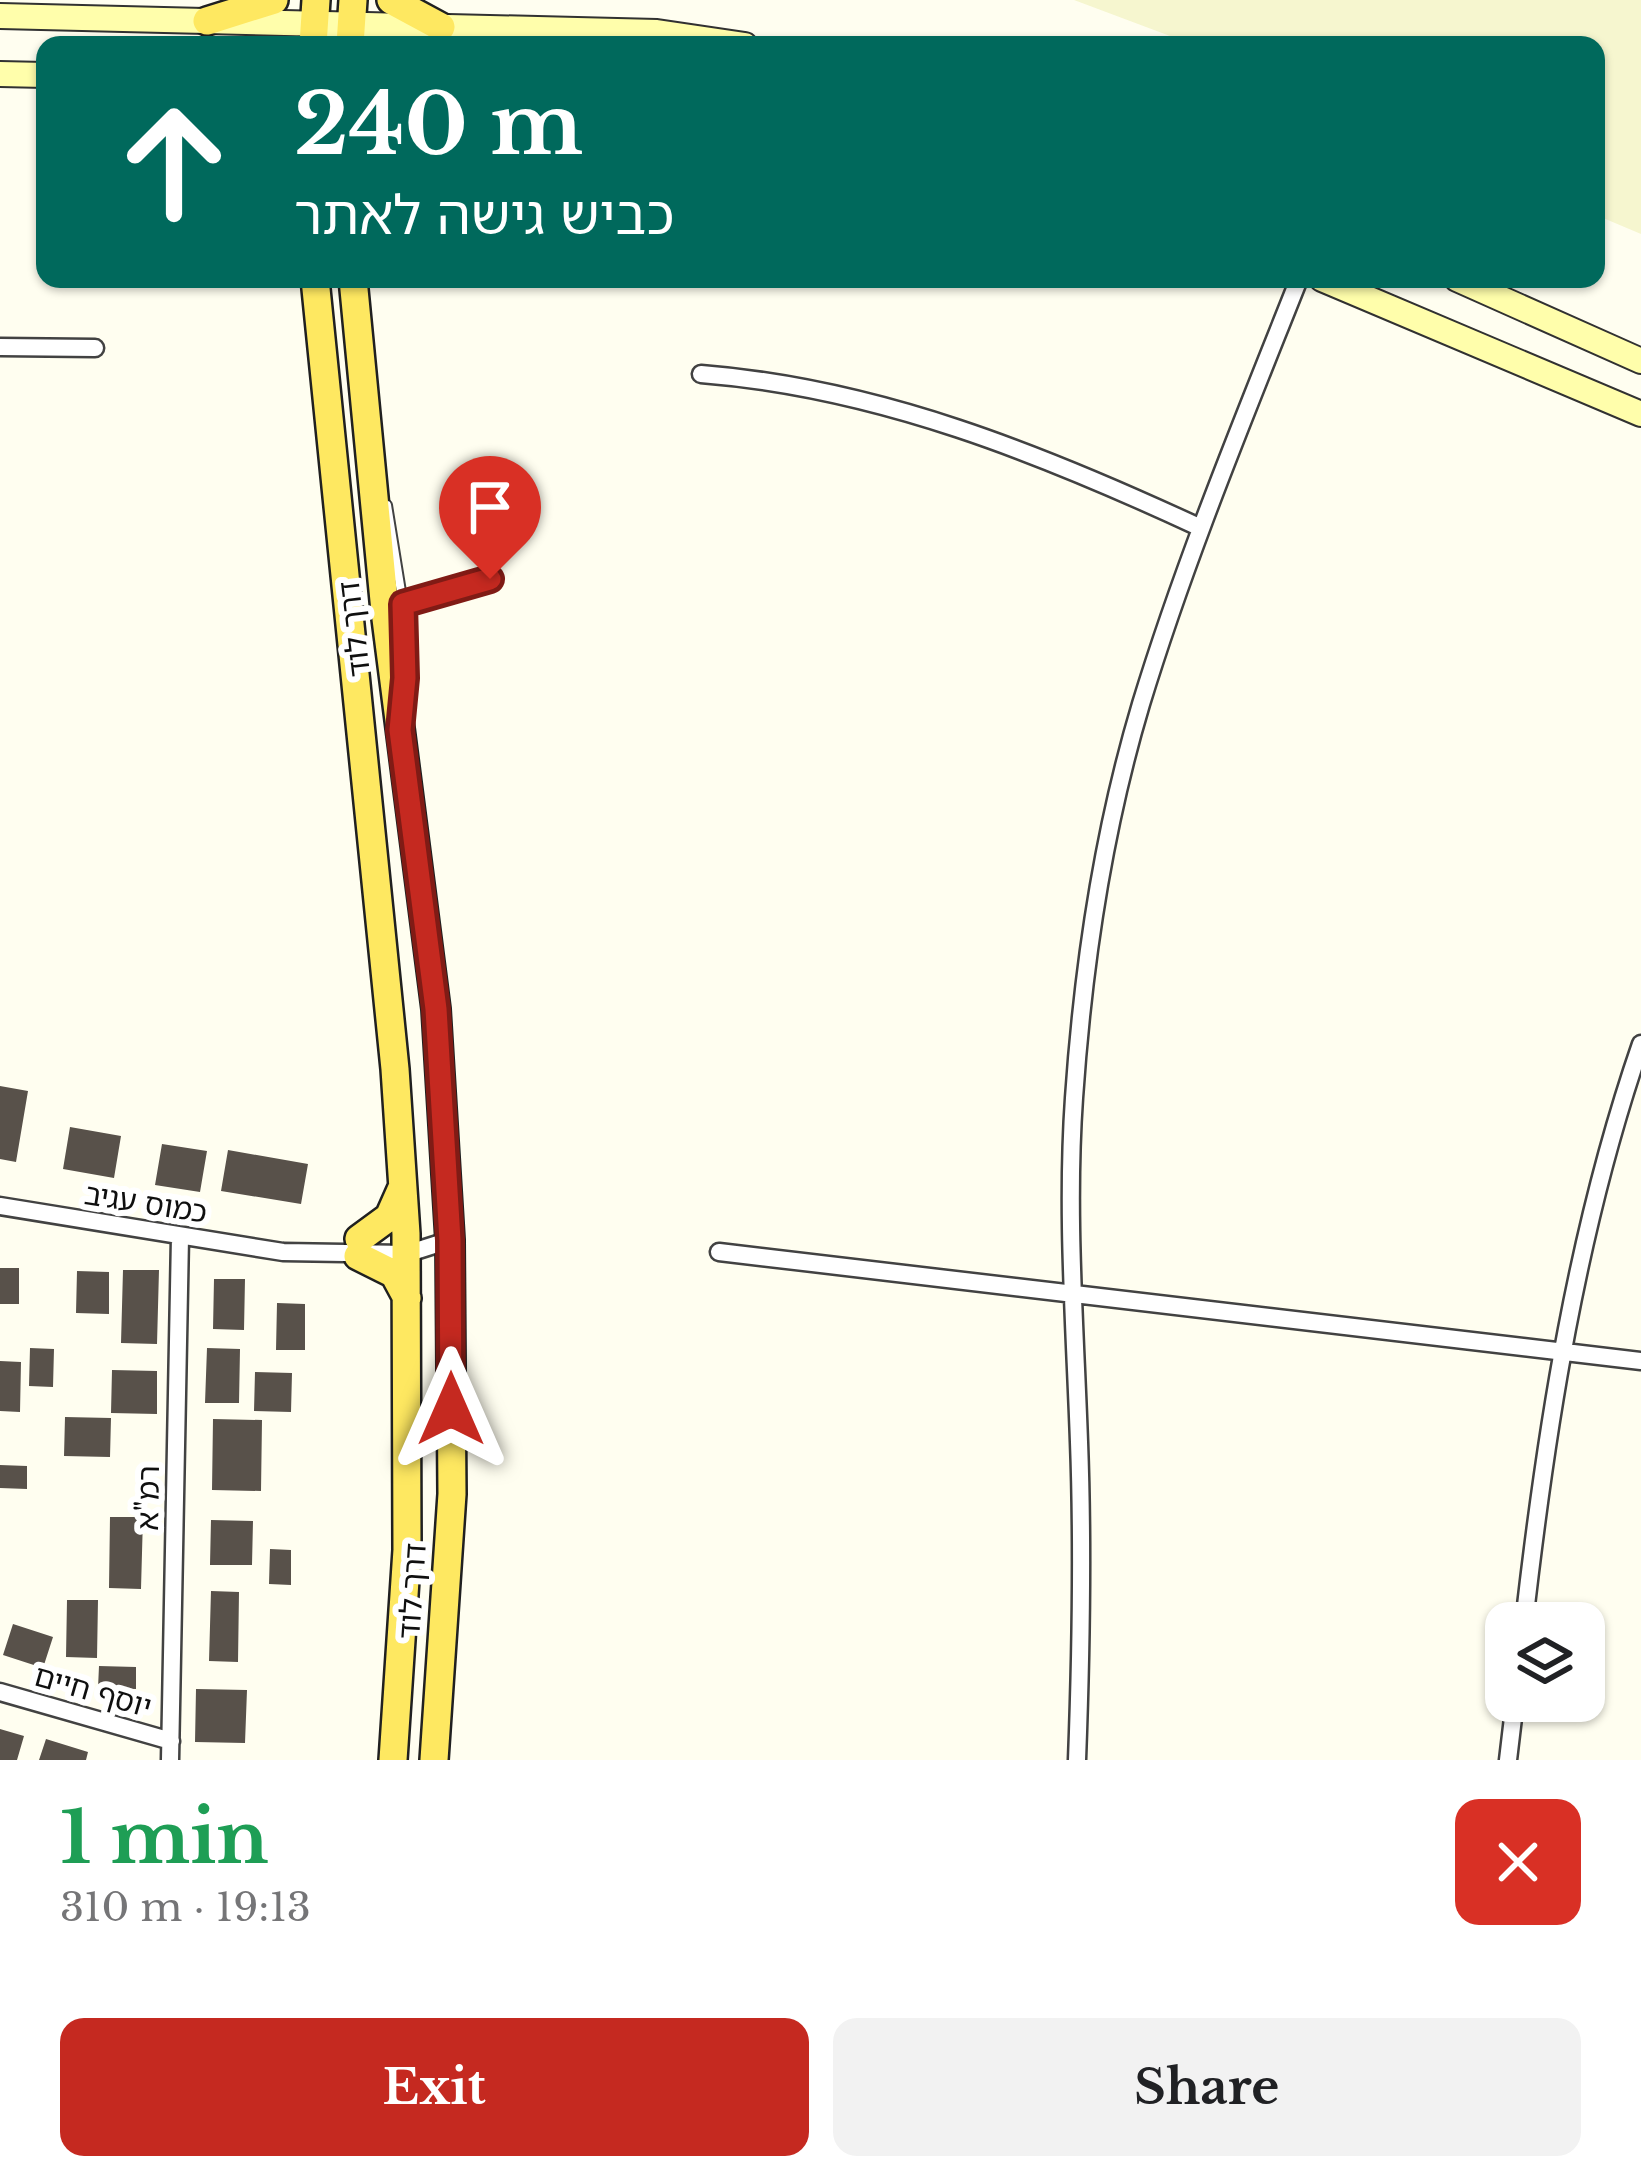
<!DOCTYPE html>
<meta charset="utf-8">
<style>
:root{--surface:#fff;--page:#f2f2f2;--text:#202124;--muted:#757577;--accent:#c52920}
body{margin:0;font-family:"Libre Baskerville","Noto Sans Hebrew",serif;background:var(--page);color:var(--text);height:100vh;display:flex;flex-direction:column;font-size:45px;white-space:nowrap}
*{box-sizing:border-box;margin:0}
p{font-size:39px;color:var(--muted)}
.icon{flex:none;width:66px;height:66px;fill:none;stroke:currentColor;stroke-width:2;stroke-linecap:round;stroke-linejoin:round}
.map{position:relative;height:1760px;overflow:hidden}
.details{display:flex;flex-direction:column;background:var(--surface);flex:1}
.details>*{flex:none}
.guide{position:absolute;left:36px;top:36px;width:1569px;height:252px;border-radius:24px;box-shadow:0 3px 9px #0004;background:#00695c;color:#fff;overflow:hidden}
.fabs{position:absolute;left:1485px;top:1602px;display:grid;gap:24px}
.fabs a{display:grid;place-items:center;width:120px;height:120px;border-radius:24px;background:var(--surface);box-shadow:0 3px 9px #0004;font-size:60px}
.pin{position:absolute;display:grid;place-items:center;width:102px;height:102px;color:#fff;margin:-123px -51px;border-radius:50% 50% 50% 0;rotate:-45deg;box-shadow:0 0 12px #0007}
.pin .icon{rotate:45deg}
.me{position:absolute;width:132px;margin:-66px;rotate:0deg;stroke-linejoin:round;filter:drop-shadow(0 0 9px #0008)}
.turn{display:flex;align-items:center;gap:42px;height:252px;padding:0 60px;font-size:54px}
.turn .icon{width:156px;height:156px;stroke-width:2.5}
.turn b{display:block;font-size:84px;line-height:102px}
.round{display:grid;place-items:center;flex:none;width:126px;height:126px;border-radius:24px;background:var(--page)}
.overview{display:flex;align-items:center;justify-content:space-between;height:204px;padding:0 60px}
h1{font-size:72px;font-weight:800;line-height:90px;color:#1e9e55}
.action{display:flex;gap:24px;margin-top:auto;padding:24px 60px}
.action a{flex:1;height:138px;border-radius:24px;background:var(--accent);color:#fff;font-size:48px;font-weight:800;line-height:138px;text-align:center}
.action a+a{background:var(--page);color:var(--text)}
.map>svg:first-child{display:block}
.farmland{fill:#f6f6cf}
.building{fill:#58514a}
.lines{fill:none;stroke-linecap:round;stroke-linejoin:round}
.lane-casing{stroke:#424242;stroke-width:12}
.street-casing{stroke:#424242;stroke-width:21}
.secondary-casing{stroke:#313131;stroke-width:28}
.primary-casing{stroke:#202020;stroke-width:32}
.lane{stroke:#fff;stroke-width:8}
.street{stroke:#fff;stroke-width:16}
.secondary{stroke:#fffeab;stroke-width:24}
.primary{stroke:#fee861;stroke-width:27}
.route-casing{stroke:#801b15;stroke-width:30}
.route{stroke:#c52920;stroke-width:21}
.labels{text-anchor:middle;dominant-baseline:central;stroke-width:12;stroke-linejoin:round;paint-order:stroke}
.street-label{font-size:30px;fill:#0f0f0f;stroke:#fff}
</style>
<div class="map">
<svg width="1641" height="1760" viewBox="0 0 1641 1760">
<rect width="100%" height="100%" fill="#fffef0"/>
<path class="farmland" d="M 1074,0 L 1641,0 L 1641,234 L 1596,215 L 1596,45 L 1194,45 Z"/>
<path class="building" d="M 0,1086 L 28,1091 L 16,1162 L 0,1159 Z
M 70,1127 L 121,1136 L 114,1178 L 63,1169 Z
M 162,1144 L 207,1151 L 200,1192 L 155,1185 Z
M 228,1150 L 308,1164 L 301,1204 L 221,1191 Z
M 0,1268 L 19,1268 L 19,1304 L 0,1304 Z
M 123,1270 L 159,1270 L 157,1344 L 121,1343 Z
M 77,1271 L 109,1272 L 109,1314 L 76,1313 Z
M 214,1279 L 245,1279 L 244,1330 L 213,1329 Z
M 277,1303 L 305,1304 L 305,1350 L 276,1350 Z
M 30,1348 L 54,1349 L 53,1387 L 29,1386 Z
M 207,1348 L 240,1349 L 239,1403 L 205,1403 Z
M 0,1361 L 21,1362 L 20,1412 L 0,1411 Z
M 112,1370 L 157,1371 L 157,1414 L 111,1413 Z
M 255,1372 L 292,1373 L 291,1412 L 254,1411 Z
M 65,1417 L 111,1418 L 110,1457 L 64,1456 Z
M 213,1419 L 262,1420 L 261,1491 L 212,1490 Z
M 0,1465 L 27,1466 L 27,1489 L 0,1488 Z
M 110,1517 L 143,1517 L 141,1589 L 109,1588 Z
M 211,1520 L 253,1521 L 252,1565 L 210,1565 Z
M 270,1549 L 291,1550 L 291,1585 L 269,1584 Z
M 211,1591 L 239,1592 L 238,1662 L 209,1661 Z
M 67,1600 L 98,1600 L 97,1658 L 66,1657 Z
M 13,1624 L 53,1637 L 43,1668 L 3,1655 Z
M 99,1666 L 136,1667 L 136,1689 L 98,1688 Z
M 196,1689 L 247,1690 L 245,1743 L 195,1742 Z
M 0,1729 L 24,1736 L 17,1760 L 0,1760 Z
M 46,1739 L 88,1752 L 86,1760 L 39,1760 Z"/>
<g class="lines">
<g class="lane-casing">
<path id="lane" d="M 387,505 L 403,604
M 404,662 L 403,604 L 490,579"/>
</g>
<g class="street-casing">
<path id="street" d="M 0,347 L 95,348
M 701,374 C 878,388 1042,454 1201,528
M 0,1206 L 283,1252 L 406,1254 L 450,1240
M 719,1252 L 1641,1361
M 1524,1623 C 1546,1429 1577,1229 1641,1044
M 0,1692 L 171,1741
M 170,1760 L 180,1237
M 1077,1760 C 1081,1654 1083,1548 1079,1442 C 1075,1327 1066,1213 1074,1098 C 1083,966 1103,831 1141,704 C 1185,560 1243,420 1299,279
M 1508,1760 L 1515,1701"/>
</g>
<g class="secondary-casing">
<path id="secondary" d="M 0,16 L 657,32 L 745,45
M 0,74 L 45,75
M 1322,279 L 1641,414
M 1457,279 L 1641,361"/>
</g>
<g class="primary-casing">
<path id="primary" d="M 391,0 L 441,27
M 207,21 L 274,0
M 313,45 L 316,0
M 350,45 L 353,0
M 315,279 L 395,1069 L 406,1234 L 407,1550 L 393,1760
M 353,279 L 385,611 L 436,1009 L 450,1240 L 452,1494 L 434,1760
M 359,1239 L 389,1217 L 401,1190
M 358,1256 L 394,1274 L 407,1298"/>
</g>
<use href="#lane" class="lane"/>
<use href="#street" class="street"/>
<use href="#secondary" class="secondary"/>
<use href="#primary" class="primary"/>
</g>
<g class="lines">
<g class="route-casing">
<path id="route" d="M 451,1409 L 450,1240 L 436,1009 L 400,730 L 405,678 L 403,604 L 490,579"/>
</g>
<use href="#route" class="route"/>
</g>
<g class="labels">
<g class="street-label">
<text transform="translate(354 629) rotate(-97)">דרך לוד</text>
<text transform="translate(146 1203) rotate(9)">כמוס עגיב</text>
<text transform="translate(148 1498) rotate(-89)">רמ"א</text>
<text transform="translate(412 1591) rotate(-86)">דרך לוד</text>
<text transform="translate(93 1691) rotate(16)">יוסף חיים</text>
</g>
</g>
</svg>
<div class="fabs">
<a><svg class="icon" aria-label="layers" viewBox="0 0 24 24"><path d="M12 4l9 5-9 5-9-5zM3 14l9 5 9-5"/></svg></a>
</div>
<div class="pin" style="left:490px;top:579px;background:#d93025"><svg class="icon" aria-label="arrive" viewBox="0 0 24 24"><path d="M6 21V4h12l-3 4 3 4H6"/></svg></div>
<svg class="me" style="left:451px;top:1409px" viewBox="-20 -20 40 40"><path d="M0-17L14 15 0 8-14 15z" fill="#c52920" stroke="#fff" stroke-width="4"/></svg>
<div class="guide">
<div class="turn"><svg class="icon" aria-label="ahead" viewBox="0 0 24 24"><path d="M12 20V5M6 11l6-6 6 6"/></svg><div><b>240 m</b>כביש גישה לאתר</div></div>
</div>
</div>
<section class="details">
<div class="overview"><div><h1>1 min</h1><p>310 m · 19:13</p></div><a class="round" style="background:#d93025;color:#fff"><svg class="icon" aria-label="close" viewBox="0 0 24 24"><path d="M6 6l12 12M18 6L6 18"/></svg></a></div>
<div class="action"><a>Exit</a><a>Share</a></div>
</section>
